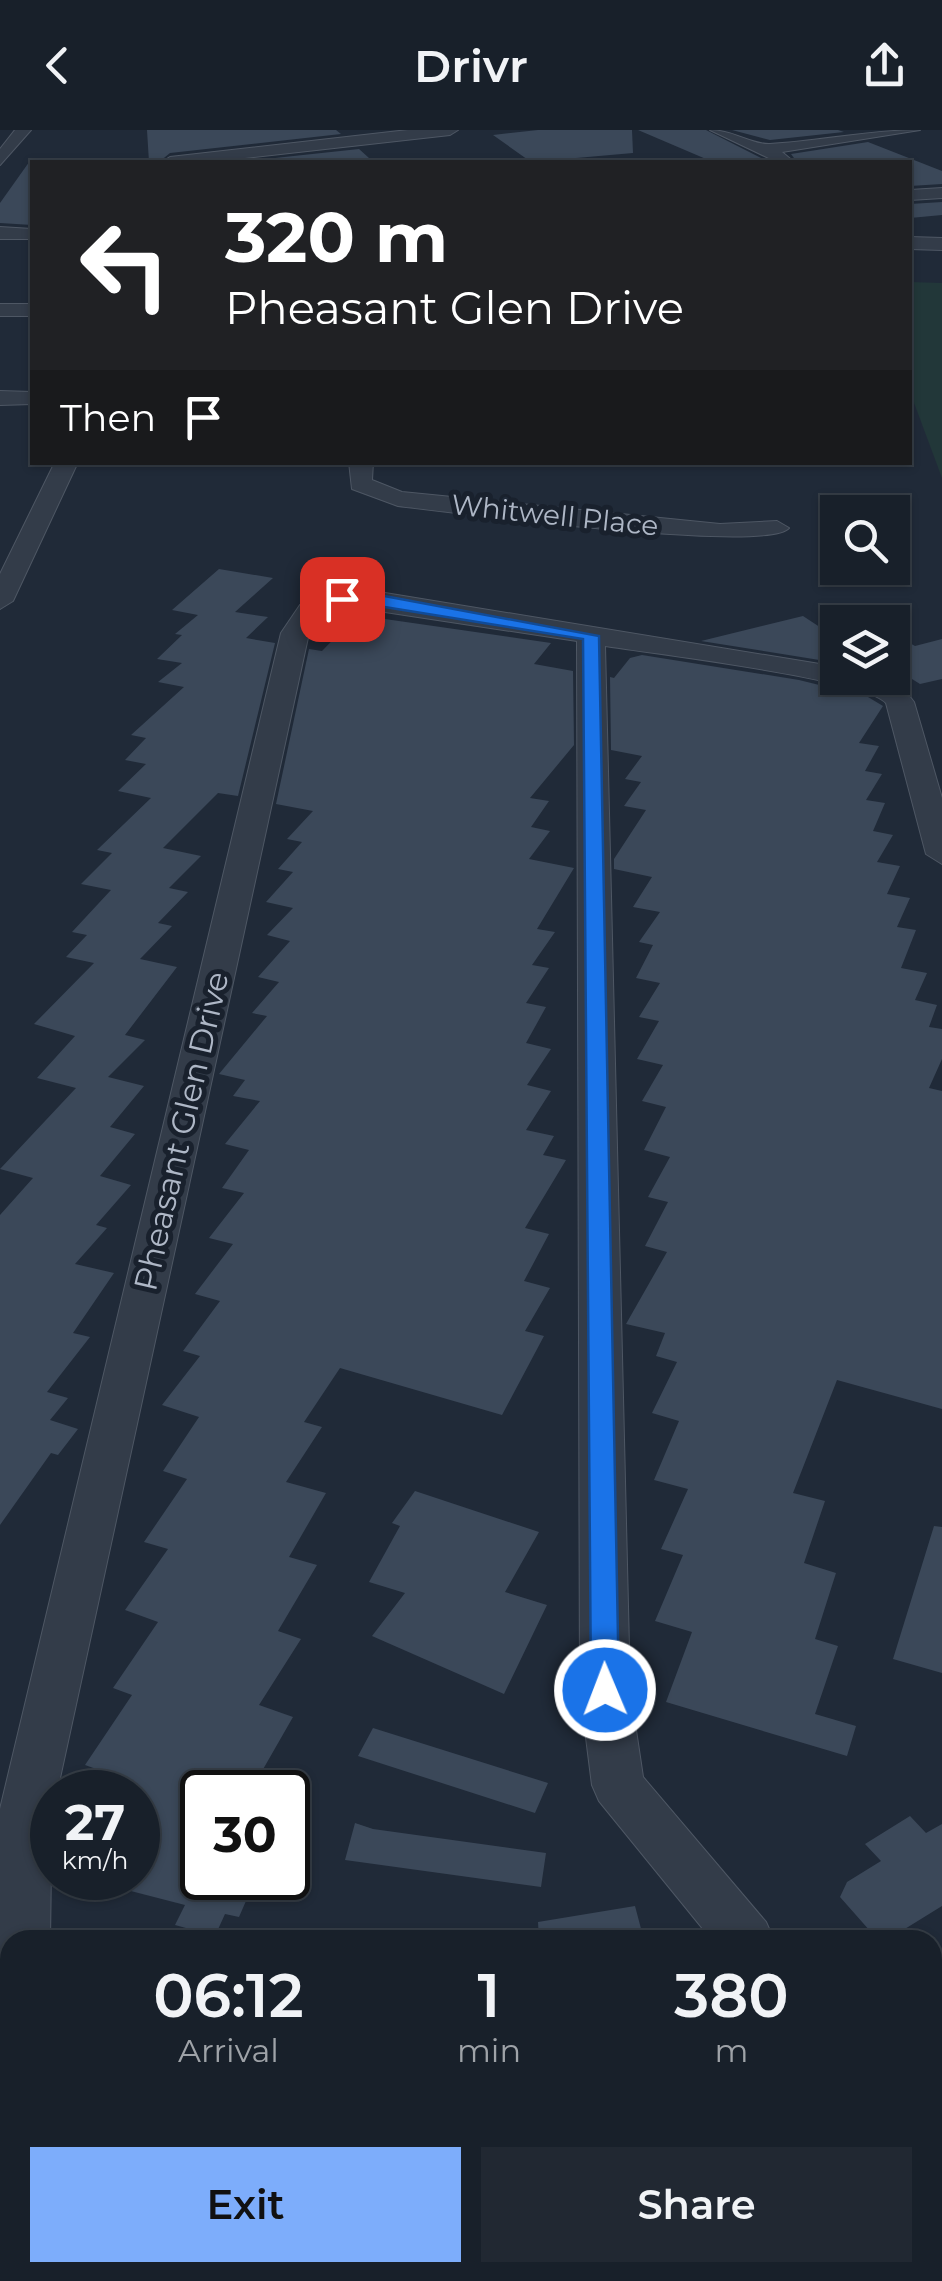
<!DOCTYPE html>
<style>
:root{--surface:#18202a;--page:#212832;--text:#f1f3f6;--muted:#9fa3a8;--line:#363e47;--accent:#7dadfb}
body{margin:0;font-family:Montserrat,sans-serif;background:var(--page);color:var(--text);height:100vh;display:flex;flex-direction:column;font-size:38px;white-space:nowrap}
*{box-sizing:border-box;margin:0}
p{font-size:32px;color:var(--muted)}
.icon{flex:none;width:55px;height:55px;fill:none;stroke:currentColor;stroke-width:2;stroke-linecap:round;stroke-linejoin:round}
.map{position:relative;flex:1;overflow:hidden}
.panel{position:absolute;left:0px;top:1800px;width:942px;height:352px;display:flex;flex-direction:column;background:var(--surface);border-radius:30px 30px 0 0;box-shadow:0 2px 8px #0004,0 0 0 2px var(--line)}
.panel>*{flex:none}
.top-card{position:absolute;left:30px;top:30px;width:882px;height:305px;border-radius:0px;box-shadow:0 2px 8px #0004,0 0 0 2px var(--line);background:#202124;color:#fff;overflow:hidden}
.controls{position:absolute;left:820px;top:365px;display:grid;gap:20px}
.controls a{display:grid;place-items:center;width:90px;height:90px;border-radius:0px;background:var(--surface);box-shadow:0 2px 8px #0004,0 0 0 2px var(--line);font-size:50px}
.speed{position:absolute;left:30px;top:1640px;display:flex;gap:20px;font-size:50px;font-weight:700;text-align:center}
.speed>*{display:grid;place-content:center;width:130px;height:130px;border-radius:50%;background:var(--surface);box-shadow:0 2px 8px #0004,0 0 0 2px var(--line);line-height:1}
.speed small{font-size:25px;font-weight:400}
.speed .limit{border:5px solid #111;border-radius:15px;background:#fff;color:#111}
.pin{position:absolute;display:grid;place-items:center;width:85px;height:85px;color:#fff;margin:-42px;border-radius:20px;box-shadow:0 5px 15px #0006}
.me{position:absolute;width:110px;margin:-55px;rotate:359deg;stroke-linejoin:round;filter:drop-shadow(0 0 8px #0008)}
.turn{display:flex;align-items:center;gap:35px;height:210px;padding:0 30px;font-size:45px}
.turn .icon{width:130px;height:130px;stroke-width:2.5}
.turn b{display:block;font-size:70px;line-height:85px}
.then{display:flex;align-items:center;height:95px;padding:0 30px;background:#0003;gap:20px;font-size:38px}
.eta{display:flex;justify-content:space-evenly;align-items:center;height:170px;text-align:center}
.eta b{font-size:60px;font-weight:600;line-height:70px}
.action{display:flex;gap:20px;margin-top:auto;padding:20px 30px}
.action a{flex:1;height:115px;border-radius:0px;background:var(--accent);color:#111;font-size:40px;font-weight:600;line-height:115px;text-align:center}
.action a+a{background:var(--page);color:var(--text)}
header{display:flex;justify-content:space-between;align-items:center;height:130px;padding:0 30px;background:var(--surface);font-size:45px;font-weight:600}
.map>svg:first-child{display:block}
.green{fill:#223739}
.building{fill:#3b4859}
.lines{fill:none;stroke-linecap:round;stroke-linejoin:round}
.minor-casing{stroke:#4e5764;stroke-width:2}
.minor{fill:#333c49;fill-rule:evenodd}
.route{fill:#1a73e8;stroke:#114b97;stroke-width:2.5}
.labels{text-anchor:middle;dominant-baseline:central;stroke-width:10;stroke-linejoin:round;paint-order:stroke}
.far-street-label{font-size:28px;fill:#aeb7c6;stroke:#19212d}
.street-label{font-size:32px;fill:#aeb7c6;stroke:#19212d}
</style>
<header><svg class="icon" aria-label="back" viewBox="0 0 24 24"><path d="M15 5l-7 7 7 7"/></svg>Drivr<svg class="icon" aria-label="share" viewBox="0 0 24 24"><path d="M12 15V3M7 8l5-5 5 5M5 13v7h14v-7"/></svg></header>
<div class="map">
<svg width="942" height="2151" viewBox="0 0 942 2151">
<rect width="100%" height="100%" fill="#202a38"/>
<path class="green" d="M 910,152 L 942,153 L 942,348 L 910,262 Z"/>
<path class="building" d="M 147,0 L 336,0 L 341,4 L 170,23 L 159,32 L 149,32 Z
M 538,0 L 632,0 L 633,23 L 531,32 L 493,5 Z
M 638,0 L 706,0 L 769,32 L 713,32 Z
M 732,0 L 838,0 L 844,2 L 770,10 Z
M 868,12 L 942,41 L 942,54 L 910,56 L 910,32 L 797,32 L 791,24 Z
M 359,19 L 369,28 L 238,32 Z
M 32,28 L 32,95 L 0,93 L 0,73 Z
M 942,72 L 942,85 L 910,88 L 910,74 Z
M 219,439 L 273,448 L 235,482 L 268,487 L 246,508 L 275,513 L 238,666 L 218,663 L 163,718 L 201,726 L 169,758 L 188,762 L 158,793 L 172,796 L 140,829 L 177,837 L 125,905 L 145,910 L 108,947 L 144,956 L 110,997 L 135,1004 L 100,1046 L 131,1055 L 96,1095 L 107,1098 L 75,1134 L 114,1143 L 73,1203 L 90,1207 L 47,1262 L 68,1268 L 50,1290 L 78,1299 L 58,1325 L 51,1323 L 0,1395 L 0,1085 L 33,1048 L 0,1039 L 76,958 L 37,948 L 75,906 L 34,894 L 94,833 L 66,827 L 87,805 L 72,802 L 111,760 L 81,754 L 112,723 L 97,720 L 151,668 L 118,661 L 146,634 L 125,630 L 146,608 L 131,605 L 184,557 L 158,552 L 182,533 L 157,529 L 182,505 L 175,504 L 198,485 L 172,480 Z
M 357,485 L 551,513 L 534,534 L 573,541 L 574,615 L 530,668 L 549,671 L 531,697 L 550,701 L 529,729 L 574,738 L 537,799 L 555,802 L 532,835 L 549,838 L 526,873 L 546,877 L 526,913 L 551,919 L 527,955 L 551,961 L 526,1000 L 554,1006 L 543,1025 L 566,1030 L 525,1098 L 549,1104 L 524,1151 L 550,1158 L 525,1201 L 544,1206 L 502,1285 L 340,1238 L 304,1292 L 322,1297 L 286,1352 L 326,1363 L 289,1427 L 317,1435 L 278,1501 L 301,1509 L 259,1575 L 293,1587 L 250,1662 L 202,1662 L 202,1748 L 256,1748 L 239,1787 L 225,1784 L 215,1806 L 175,1795 L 185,1775 L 123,1759 L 125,1748 L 138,1748 L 138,1654 L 85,1635 L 132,1565 L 113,1558 L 158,1492 L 125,1480 L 168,1419 L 144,1412 L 187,1349 L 163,1341 L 199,1287 L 162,1275 L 200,1226 L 183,1221 L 220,1171 L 195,1164 L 233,1114 L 209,1108 L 244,1063 L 222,1058 L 249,1020 L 225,1014 L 260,971 L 233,966 L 245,950 L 219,944 L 267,886 L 252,883 L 279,852 L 258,847 L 290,811 L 267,805 L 293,778 L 266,772 L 293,742 L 278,739 L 302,712 L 287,709 L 313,681 L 276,674 L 309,519 L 322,521 Z
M 803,486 L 838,509 L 838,533 L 701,511 Z
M 892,503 L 915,516 L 942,509 L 942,549 L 920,554 L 904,544 L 900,550 L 890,548 Z
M 642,525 L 799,550 L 868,567 L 883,576 L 859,613 L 879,616 L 865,641 L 882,644 L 866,670 L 885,673 L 873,701 L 893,705 L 877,732 L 900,736 L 887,764 L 910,768 L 897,797 L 916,800 L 901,838 L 927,843 L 915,870 L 937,875 L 929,897 L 942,899 L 942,929 L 929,958 L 942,961 L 942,1279 L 837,1250 L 793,1363 L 825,1371 L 804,1433 L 836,1443 L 815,1509 L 838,1516 L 815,1584 L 856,1596 L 847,1626 L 666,1572 L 692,1502 L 655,1491 L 683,1425 L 661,1419 L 688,1359 L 654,1350 L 679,1291 L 652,1283 L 677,1232 L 656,1226 L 665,1203 L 626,1194 L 667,1122 L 645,1116 L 668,1072 L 648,1067 L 670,1027 L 644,1020 L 666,977 L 642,971 L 663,935 L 637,929 L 659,891 L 639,887 L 660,853 L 636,848 L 653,815 L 639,812 L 660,782 L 633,777 L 652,747 L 614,739 L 614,729 L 646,680 L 624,676 L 641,652 L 625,649 L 642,626 L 611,620 L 610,547 L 614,548 L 630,528 Z
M 415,1361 L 539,1402 L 505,1462 L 547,1475 L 504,1564 L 372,1506 L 405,1463 L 369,1452 L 400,1396 L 392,1393 Z
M 934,1396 L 942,1397 L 942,1543 L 893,1529 Z
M 373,1598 L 548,1653 L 535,1683 L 358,1626 Z
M 910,1686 L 926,1703 L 942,1694 L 942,1776 L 887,1810 L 878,1810 L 840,1767 L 847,1752 L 881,1731 L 865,1714 Z
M 355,1693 L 373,1699 L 546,1723 L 541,1757 L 345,1730 Z
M 635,1776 L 644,1810 L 539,1810 L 538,1792 Z"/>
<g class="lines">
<g class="minor-casing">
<path id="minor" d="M 15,0 L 31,0 L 0,35 L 0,19 Z
M 408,0 L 458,0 L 450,5 L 209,32 L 162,32 L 170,27 Z
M 710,0 C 733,0 752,15 770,14 C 821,11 869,0 920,0 L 782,22 L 794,32 L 777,32 Z
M 942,58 L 942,68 L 910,70 L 910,60 Z
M 0,97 L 32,99 L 32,109 L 0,109 Z
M 910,107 L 942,108 L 942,120 L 910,119 Z
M 0,174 L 32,174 L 32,186 L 0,186 Z
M 0,261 L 32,262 L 32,274 L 0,275 Z
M 55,332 L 78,332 L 13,471 L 0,479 L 0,444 Z
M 349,332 L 373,332 L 372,350 L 402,362 L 720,394 L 777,391 L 789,398 C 767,424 450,382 398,376 L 352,359 Z
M 340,461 L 379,462 L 838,537 L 838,548 L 877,548 L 900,554 L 914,572 L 942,668 L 942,734 L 926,724 L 886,573 C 866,549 649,523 605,516 L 630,1560 L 643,1647 L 766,1792 L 774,1810 L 712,1810 L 599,1671 L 592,1655 L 580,1560 L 577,511 L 352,477 L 328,480 L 309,503 L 57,1662 L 52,1662 L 50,1810 L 10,1810 L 10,1831 L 0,1823 L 0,1679 L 281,503 L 300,475 Z
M 942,1824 L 942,1878 L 932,1882 L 932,1828 Z
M 932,2008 L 942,2011 L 942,2078 L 932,2074 Z
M 163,2142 L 229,2142 L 233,2151 L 167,2151 Z
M 450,2142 L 523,2142 L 519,2151 L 446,2151 Z"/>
</g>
<use href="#minor" class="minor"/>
</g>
<path class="route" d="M 379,465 L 599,506 L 619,1560 L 615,1568 L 595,1568 L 591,1560 L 583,509 L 335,469 L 342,464 Z"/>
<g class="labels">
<g class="far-street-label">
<text transform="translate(555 385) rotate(6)">Whitwell Place</text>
</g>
<g class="street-label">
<text transform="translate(181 1001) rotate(-77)">Pheasant Glen Drive</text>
</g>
</g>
</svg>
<div class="controls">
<a><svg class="icon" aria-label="search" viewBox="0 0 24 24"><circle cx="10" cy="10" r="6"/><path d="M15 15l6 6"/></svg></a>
<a><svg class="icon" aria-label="layers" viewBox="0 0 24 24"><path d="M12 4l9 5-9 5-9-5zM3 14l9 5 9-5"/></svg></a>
</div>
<div class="speed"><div>27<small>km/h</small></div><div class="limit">30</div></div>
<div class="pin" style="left:342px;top:469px;background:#d93025"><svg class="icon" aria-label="arrive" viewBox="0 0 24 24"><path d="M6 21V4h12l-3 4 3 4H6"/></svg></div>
<svg class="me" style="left:605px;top:1560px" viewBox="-20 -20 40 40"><circle r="17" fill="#1a73e8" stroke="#fff" stroke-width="3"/><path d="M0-11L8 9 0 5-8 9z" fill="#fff"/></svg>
<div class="top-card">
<div class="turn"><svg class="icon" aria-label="left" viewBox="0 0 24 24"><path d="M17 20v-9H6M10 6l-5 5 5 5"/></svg><div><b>320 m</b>Pheasant Glen Drive</div></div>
<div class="then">Then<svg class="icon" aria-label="arrive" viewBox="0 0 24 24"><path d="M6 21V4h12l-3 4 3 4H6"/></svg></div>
</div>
<section class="panel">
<div class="eta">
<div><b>06:12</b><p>Arrival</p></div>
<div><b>1</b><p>min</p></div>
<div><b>380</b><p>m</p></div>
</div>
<div class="action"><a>Exit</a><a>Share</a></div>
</section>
</div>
